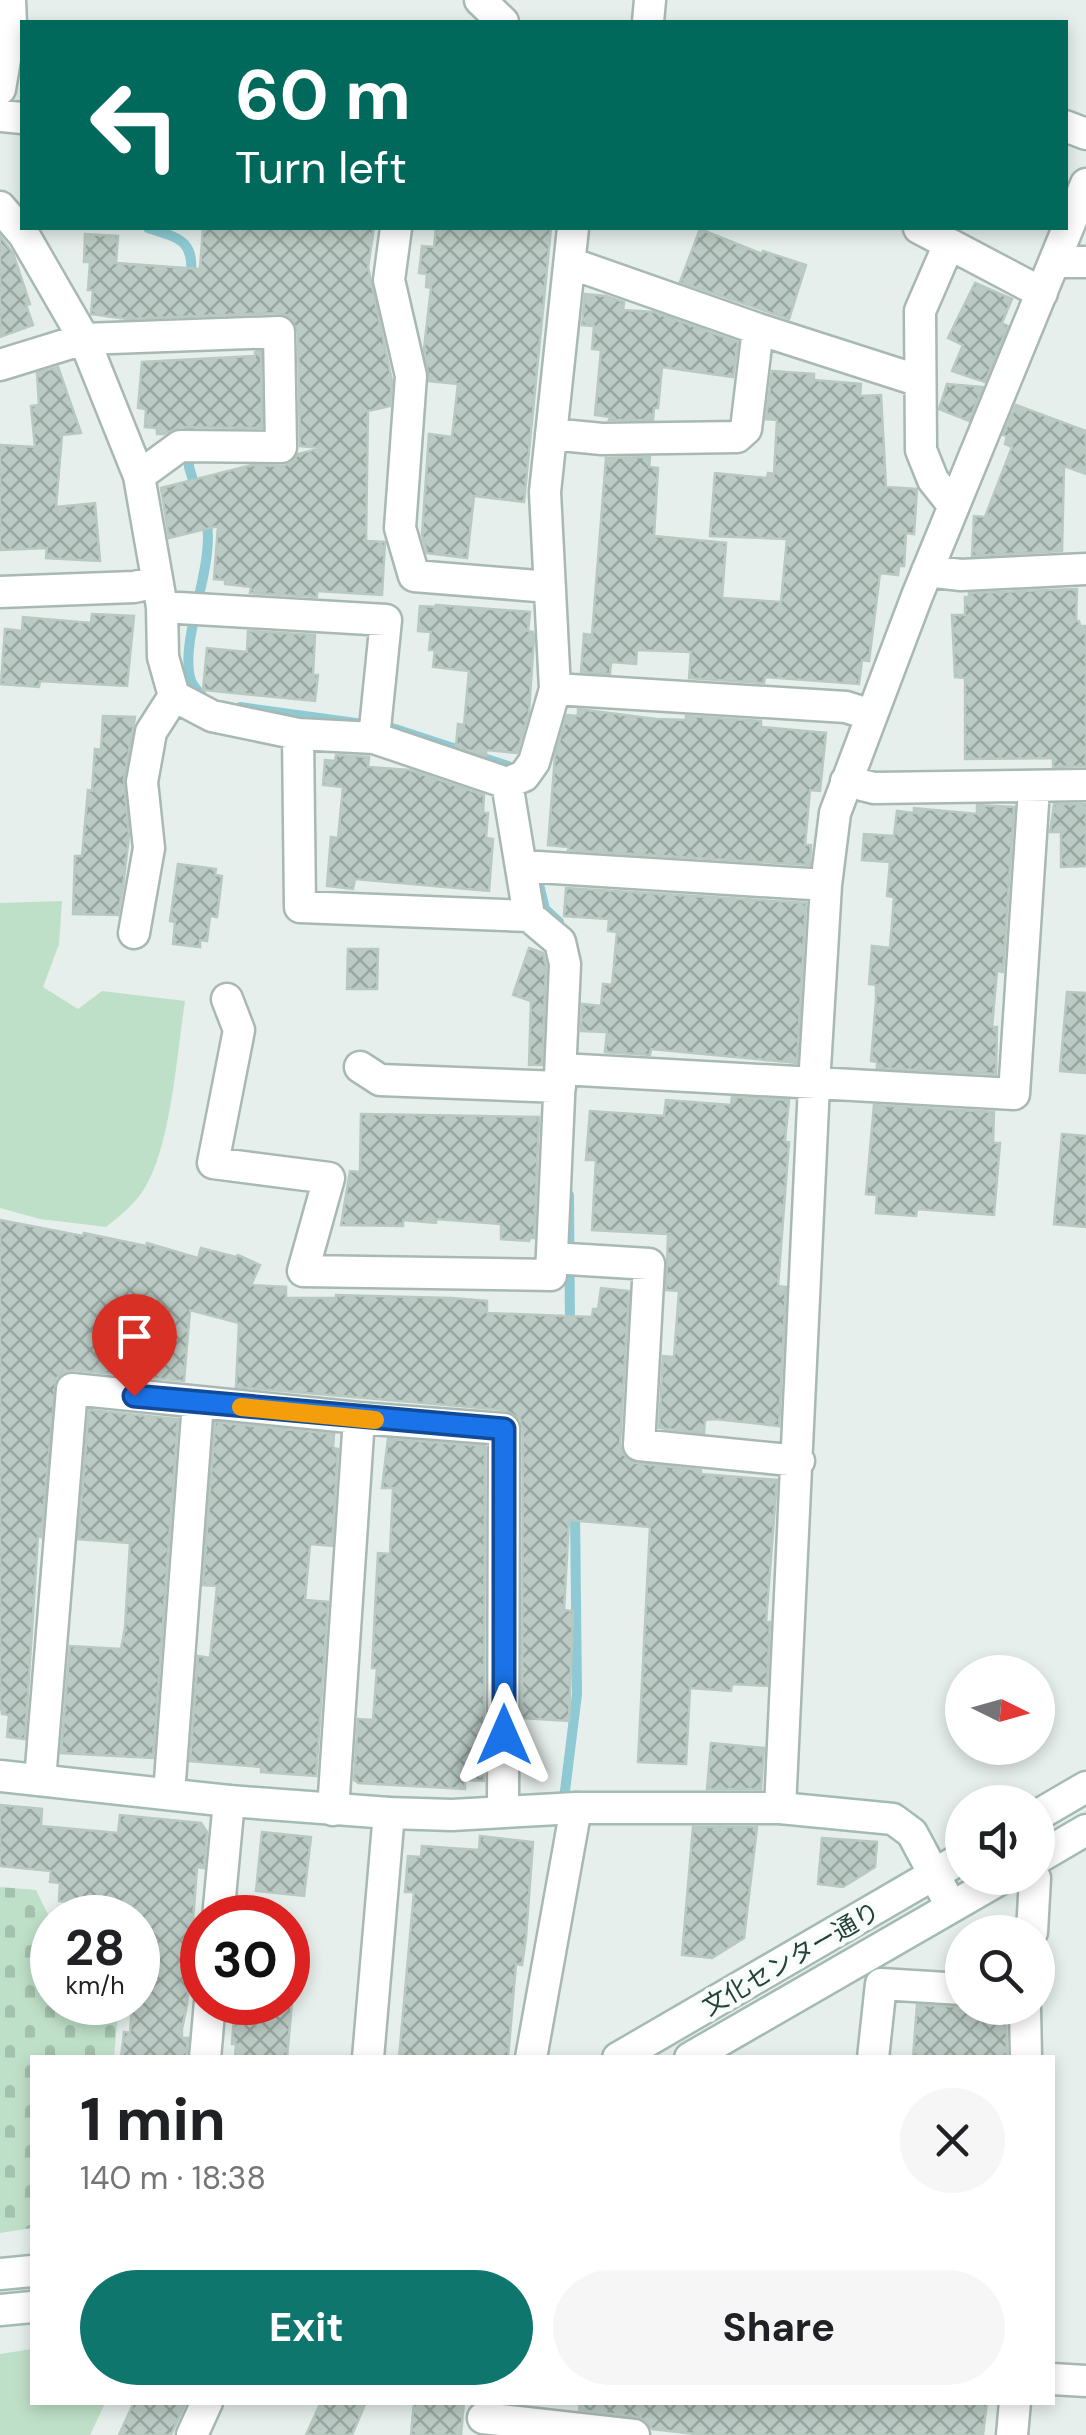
<!DOCTYPE html>
<meta charset="utf-8">
<style>
:root{--surface:#fff;--page:#f6f6f6;--text:#202124;--muted:#757577;--accent:#0f766e}
body{margin:0;font-family:"DM Sans","Noto Sans JP",sans-serif;background:var(--page);color:var(--text);height:100vh;display:flex;flex-direction:column;font-size:38px;white-space:nowrap}
*{box-sizing:border-box;margin:0}
p{font-size:32px;color:var(--muted)}
.icon{flex:none;width:55px;height:55px;fill:none;stroke:currentColor;stroke-width:2;stroke-linecap:round;stroke-linejoin:round}
.map{position:relative;flex:1;overflow:hidden}
.panel{position:absolute;left:30px;top:2055px;width:1025px;height:350px;display:flex;flex-direction:column;background:var(--surface);border-radius:0px;box-shadow:0 5px 15px #0003}
.panel>*{flex:none}
.top-card{position:absolute;left:20px;top:20px;width:1048px;height:210px;border-radius:0px;box-shadow:0 5px 15px #0003;background:#00695c;color:#fff;overflow:hidden}
.needle{width:65px;rotate:95deg}
.buttons{position:absolute;left:945px;top:1655px;display:grid;gap:20px}
.buttons a{display:grid;place-items:center;width:110px;height:110px;border-radius:50%;background:var(--surface);box-shadow:0 5px 15px #0003;font-size:50px}
.speed{position:absolute;left:30px;top:1895px;display:flex;gap:20px;font-size:50px;font-weight:700;text-align:center}
.speed>*{display:grid;place-content:center;width:130px;height:130px;border-radius:50%;background:var(--surface);box-shadow:0 5px 15px #0003;line-height:1}
.speed small{font-size:25px;font-weight:400}
.speed .limit{border:15px solid #d22;background:#fff;color:#111}
.pin{position:absolute;display:grid;place-items:center;width:85px;height:85px;color:#fff;margin:-102px -42px;border-radius:50% 50% 50% 0;rotate:-45deg;box-shadow:0 0 10px #0007}
.pin .icon{rotate:45deg}
.me{position:absolute;width:110px;margin:-55px;rotate:0deg;stroke-linejoin:round;filter:drop-shadow(0 0 8px #0008)}
.turn{display:flex;align-items:center;gap:35px;height:210px;padding:0 50px;font-size:45px}
.turn .icon{width:130px;height:130px;stroke-width:2.5}
.turn b{display:block;font-size:70px;line-height:85px}
.round{display:grid;place-items:center;flex:none;width:105px;height:105px;border-radius:52px;background:var(--page)}
.summary{display:flex;align-items:center;justify-content:space-between;height:170px;padding:0 50px}
h1{font-size:60px;font-weight:700;line-height:75px}
.button{display:flex;gap:20px;margin-top:auto;padding:20px 50px}
.button a{flex:1;height:115px;border-radius:60px;background:var(--accent);color:#fff;font-size:40px;font-weight:700;line-height:115px;text-align:center}
.button a+a{background:var(--page);color:var(--text)}
.map>svg:first-child{display:block}
.cemetery{fill:url(#cemetery-stones)}
.green{fill:#bfe0c8}
.lines{fill:none;stroke-linecap:round;stroke-linejoin:round}
.stream{stroke:#8ec9d4;stroke-width:10}
.building{fill:url(#building-cross-hatch);stroke:#b8c9c2;stroke-width:2.5}
.street-casing{stroke:#a8b8b2;stroke-width:35}
.secondary-casing{stroke:#a4bbb3;stroke-width:35}
.street{stroke:#fff;stroke-width:30}
.secondary{stroke:#fff;stroke-width:30}
.route-casing{stroke:#114b97;stroke-width:25}
.route{stroke:#1a73e8;stroke-width:18}
.slow{stroke:#f59e0b;stroke-width:18}
.labels{text-anchor:middle;dominant-baseline:central;stroke-width:9;stroke-linejoin:round;paint-order:stroke}
.street-label{font-size:25px;fill:#24423a;stroke:#f7fbf9}
</style>
<div class="map">
<svg width="1086" height="2435" viewBox="0 0 1086 2435">
<defs>
<pattern id="cemetery-stones" width="16" height="16" patternUnits="userSpaceOnUse" patternTransform="scale(2.5)"><rect width="16" height="16" fill="#bfe0c8"/><path d="M2 7V4a2 2 0 0 1 4 0v3zM10 15v-3a2 2 0 0 1 4 0v3z" fill="#a4c1ad"/></pattern>
<pattern id="building-cross-hatch" width="8" height="8" patternUnits="userSpaceOnUse" patternTransform="scale(2.5)"><rect width="8" height="8" fill="#bbcac4"/><path d="M0 0l8 8M0 8l8-8" fill="none" stroke="#98a6a0"/></pattern>
</defs>
<rect width="100%" height="100%" fill="#e6efeb"/>
<path class="cemetery" d="M 0,1887 L 36,1890 L 52,1923 L 52,2002 L 119,2003 L 114,2057 L 32,2058 L 32,2228 L 0,2233 Z"/>
<path class="green" d="M 62,901 L 59,944 L 43,987 L 78,1009 L 102,991 L 185,1001 C 177,1052 171,1147 144,1189 C 135,1204 120,1216 106,1227 L 40,1219 L 0,1208 L 0,903 Z
M 32,2349 L 32,2402 L 105,2403 L 90,2435 L 0,2435 L 0,2354 Z"/>
<g class="lines">
<path class="stream" d="M 148,228 C 182,239 194,240 191,279
M 190,416 L 189,467 L 197,493
M 205,699 C 200,693 194,688 191,681 C 178,640 217,565 206,518
M 240,707 L 392,728 L 508,766 L 512,778
M 537,876 L 545,909 L 559,922
M 569,1195 L 570,1328
M 563,1807 L 577,1694 L 575,1510"/>
</g>
<path class="building" d="M 203,228 L 374,228 L 368,267 L 392,381 L 390,406 L 368,411 L 366,541 L 385,542 L 382,595 L 317,591 L 317,597 L 250,593 L 251,587 L 225,584 L 225,580 L 214,579 L 218,526 L 169,538 L 161,488 L 252,465 L 282,466 L 291,463 L 298,454 L 322,448 L 300,446 L 298,332 L 289,316 L 278,313 L 127,319 L 91,314 L 93,290 L 88,290 L 90,262 L 84,262 L 85,234 L 118,236 L 116,263 L 200,269 Z
M 436,228 L 551,228 L 524,502 L 474,496 L 467,558 L 427,553 L 422,535 L 429,434 L 452,437 L 458,384 L 429,381 L 424,349 L 431,288 L 426,287 L 427,274 L 419,273 L 422,246 L 434,247 Z
M 700,229 L 762,254 L 763,251 L 806,265 L 789,319 L 680,282 Z
M 0,236 L 13,253 L 30,304 L 26,305 L 33,325 L 0,337 Z
M 975,283 L 1012,299 L 1002,323 L 1008,326 L 985,382 L 952,371 L 963,345 L 948,338 Z
M 585,294 L 606,296 L 624,302 L 623,310 L 654,312 L 738,342 L 733,377 L 662,367 L 658,408 L 654,408 L 653,420 L 609,420 L 610,417 L 595,415 L 601,350 L 592,349 L 594,326 L 582,325 Z
M 261,351 L 262,428 L 180,427 L 164,434 L 157,434 L 157,428 L 145,427 L 146,409 L 138,408 L 142,362 L 255,356 L 255,352 Z
M 58,367 L 81,433 L 62,435 L 56,507 L 95,503 L 100,561 L 46,558 L 47,548 L 0,550 L 0,445 L 35,447 L 31,406 L 39,405 L 37,373 Z
M 772,371 L 814,374 L 814,380 L 861,384 L 860,396 L 881,395 L 886,487 L 917,489 L 914,534 L 906,533 L 904,566 L 899,566 L 898,575 L 880,573 L 869,661 L 862,660 L 859,684 L 765,677 L 764,683 L 689,678 L 691,652 L 637,650 L 636,664 L 611,662 L 610,674 L 581,672 L 584,634 L 592,635 L 606,458 L 650,457 L 649,467 L 658,468 L 654,536 L 726,543 L 722,598 L 781,602 L 787,539 L 710,536 L 715,473 L 767,478 L 768,473 L 774,474 L 777,420 L 766,419 Z
M 947,384 L 983,387 L 969,421 L 939,409 Z
M 1016,405 L 1086,431 L 1086,474 L 1064,466 L 1062,551 L 972,556 L 974,516 L 985,517 L 1012,447 L 1005,444 L 1007,436 L 1003,435 Z
M 1077,589 L 1076,621 L 1079,621 L 1080,626 L 1086,626 L 1086,766 L 1053,767 L 1053,758 L 965,759 L 965,678 L 955,677 L 952,615 L 965,615 L 965,597 L 969,597 L 969,593 Z
M 436,605 L 530,612 L 528,631 L 533,632 L 534,637 L 529,712 L 517,753 L 486,750 L 486,756 L 456,746 L 458,724 L 464,725 L 469,671 L 433,667 L 435,650 L 429,650 L 431,632 L 418,631 L 420,606 L 436,607 Z
M 92,614 L 134,616 L 127,686 L 40,681 L 39,687 L 1,684 L 5,629 L 22,631 L 23,617 L 91,623 Z
M 248,631 L 315,635 L 313,675 L 318,675 L 315,701 L 203,690 L 207,648 L 247,652 Z
M 578,709 L 656,719 L 686,720 L 686,716 L 761,721 L 761,727 L 826,733 L 820,791 L 810,790 L 805,845 L 811,845 L 810,865 L 568,850 L 569,847 L 548,845 L 555,756 L 567,715 L 578,716 Z
M 103,716 L 135,717 L 124,779 L 129,836 L 123,886 L 118,915 L 73,914 L 75,856 L 82,856 L 88,790 L 92,791 L 95,749 L 101,750 Z
M 336,755 L 369,757 L 368,767 L 410,770 L 484,795 L 483,813 L 488,813 L 486,838 L 493,839 L 489,891 L 355,879 L 353,889 L 327,886 L 331,837 L 338,838 L 343,787 L 323,785 L 325,760 L 335,761 Z
M 1054,804 L 1086,804 L 1086,866 L 1061,867 L 1061,832 L 1050,832 Z
M 977,805 L 1014,807 L 1003,972 L 997,971 L 992,1027 L 997,1027 L 996,1074 L 877,1068 L 877,1062 L 871,1061 L 876,1001 L 876,985 L 869,984 L 872,946 L 890,948 L 894,897 L 887,896 L 890,862 L 862,860 L 864,834 L 894,836 L 897,811 L 914,813 L 914,808 L 977,814 Z
M 178,864 L 216,869 L 215,875 L 222,876 L 217,917 L 210,916 L 207,941 L 200,940 L 200,947 L 173,944 L 175,922 L 170,921 Z
M 566,888 L 806,903 L 797,1063 L 651,1049 L 650,1055 L 605,1052 L 607,1032 L 581,1031 L 582,1004 L 601,1006 L 603,984 L 612,985 L 617,932 L 608,931 L 609,919 L 564,916 Z
M 529,948 L 543,953 L 546,966 L 542,1065 L 529,1065 L 531,1001 L 513,995 Z
M 348,949 L 378,949 L 377,989 L 347,989 Z
M 1067,992 L 1086,993 L 1086,1073 L 1060,1071 Z
M 732,1097 L 789,1100 L 785,1141 L 789,1142 L 778,1286 L 786,1287 L 779,1426 L 715,1419 L 705,1420 L 704,1433 L 659,1428 L 663,1356 L 674,1357 L 679,1291 L 666,1290 L 668,1234 L 592,1230 L 596,1160 L 586,1160 L 590,1111 L 664,1116 L 666,1100 L 731,1105 Z
M 874,1105 L 994,1112 L 993,1143 L 1000,1143 L 994,1215 L 917,1209 L 916,1216 L 876,1213 L 877,1195 L 866,1194 Z
M 361,1114 L 539,1117 L 534,1238 L 530,1238 L 529,1241 L 501,1239 L 501,1224 L 436,1219 L 436,1223 L 403,1220 L 403,1226 L 341,1225 L 350,1171 L 360,1172 Z
M 1062,1134 L 1086,1136 L 1086,1227 L 1054,1224 Z
M 0,1220 L 83,1236 L 84,1233 L 146,1246 L 147,1243 L 198,1258 L 201,1248 L 236,1257 L 238,1255 L 260,1265 L 251,1285 L 286,1287 L 286,1298 L 336,1298 L 336,1295 L 451,1298 L 487,1301 L 487,1313 L 592,1317 L 593,1309 L 598,1309 L 601,1288 L 629,1291 L 620,1444 L 623,1454 L 636,1463 L 701,1470 L 701,1474 L 777,1480 L 766,1622 L 770,1622 L 767,1686 L 732,1684 L 731,1691 L 690,1688 L 686,1764 L 638,1762 L 650,1527 L 569,1520 L 564,1610 L 573,1611 L 569,1721 L 522,1718 L 523,1429 L 520,1419 L 505,1410 L 236,1387 L 239,1323 L 190,1310 L 184,1381 L 74,1370 L 63,1372 L 56,1379 L 41,1537 L 38,1536 L 25,1739 L 7,1737 L 9,1715 L 2,1714 L 0,1700 Z
M 89,1410 L 178,1419 L 153,1758 L 61,1753 L 70,1646 L 121,1649 L 125,1628 L 130,1543 L 78,1539 Z
M 215,1422 L 334,1434 L 333,1448 L 338,1449 L 332,1546 L 310,1544 L 305,1600 L 328,1602 L 316,1776 L 261,1772 L 261,1767 L 190,1761 L 198,1656 L 210,1658 L 217,1586 L 203,1585 Z
M 388,1439 L 485,1446 L 484,1781 L 465,1780 L 465,1789 L 358,1783 L 354,1780 L 358,1719 L 373,1720 L 377,1668 L 372,1668 L 378,1553 L 390,1554 L 393,1488 L 382,1488 Z
M 711,1743 L 764,1748 L 761,1789 L 707,1789 Z
M 0,1805 L 42,1809 L 41,1826 L 118,1833 L 120,1815 L 201,1823 L 207,1832 L 204,1868 L 197,1867 L 187,2005 L 182,2029 L 182,2038 L 188,2038 L 186,2058 L 121,2058 L 124,2032 L 130,2033 L 132,2004 L 138,2004 L 138,1908 L 59,1901 L 60,1883 L 50,1882 L 51,1871 L 0,1866 Z
M 693,1827 L 757,1827 L 744,1938 L 712,1958 L 682,1955 Z
M 262,1832 L 311,1837 L 304,1896 L 256,1891 Z
M 480,1836 L 533,1842 L 526,1937 L 522,1965 L 516,1964 L 508,2058 L 399,2058 L 414,1892 L 405,1892 L 408,1856 L 421,1857 L 422,1846 L 479,1850 Z
M 822,1838 L 877,1842 L 875,1867 L 843,1887 L 818,1884 Z
M 235,2002 L 292,2002 L 287,2058 L 235,2058 L 236,2044 L 232,2044 Z
M 917,2005 L 1006,2008 L 1007,2058 L 913,2058 Z
M 134,2402 L 186,2402 L 171,2435 L 119,2435 Z
M 321,2402 L 366,2402 L 352,2435 L 306,2435 Z
M 414,2402 L 464,2402 L 461,2435 L 411,2435 Z
M 580,2402 L 987,2402 L 983,2435 L 704,2435 L 652,2429 L 646,2421 L 637,2417 L 579,2410 Z"/>
<g class="lines">
<g class="street-casing">
<path id="street" d="M 480,0 L 503,22
M 648,22 L 650,0
M 0,89 L 11,24 L 10,0
M 0,116 L 22,118
M 1065,126 L 1086,134
M 0,207 L 24,235 L 84,339 L 139,476 L 162,607 L 163,657 L 174,696 L 212,716 L 298,734 L 300,907 L 529,916 L 507,783 L 524,776 L 534,762 L 555,689 L 545,492 L 573,228
M 396,228 L 389,280 L 411,376 L 400,528 L 414,576 L 549,587
M 919,228 L 1042,293
M 949,244 L 920,311 L 921,450 L 933,480 L 953,505
M 1055,262 L 1086,262
M 570,263 L 758,329 L 920,381
M 0,365 L 84,339 L 279,332 L 281,447 L 180,446 L 139,476
M 551,434 L 602,439 L 737,437 L 746,429 L 758,329
M 927,571 L 961,575 L 1086,569
M 0,592 L 134,587 L 157,582
M 162,607 L 386,620 L 374,738
M 555,689 L 846,707 L 871,715
M 298,734 L 374,738 L 507,783
M 846,781 L 874,788 L 1086,785
M 522,866 L 826,885
M 134,933 L 149,848 L 142,782 L 151,732 L 174,696
M 227,999 L 239,1030 L 213,1163 L 329,1178 L 303,1271 L 551,1275 L 565,964 L 560,942 L 529,916
M 360,1067 L 380,1080 L 560,1087
M 561,1069 L 1014,1094 L 1034,788
M 552,1258 L 649,1264 L 639,1445 L 799,1461
M 40,1780 L 72,1389 L 359,1418 L 504,1429 L 503,1811
M 169,1794 L 198,1402
M 780,1808 L 814,1085 L 826,885 L 835,813 L 917,596 L 1086,184
M 333,1810 L 359,1418
M 218,1918 L 229,1801
M 1032,1932 L 1035,1878
M 1025,2008 L 1026,2058
M 205,2058 L 210,2002
M 368,2058 L 389,1813
M 531,2058 L 576,1808
M 873,2058 L 881,1984 L 962,1989
M 1052,2379 L 1086,2381
M 483,2418 L 634,2435
M 192,2435 L 207,2402
M 1012,2435 L 1015,2402"/>
</g>
<g class="secondary-casing">
<path id="secondary" d="M 0,1776 L 229,1801 L 389,1813 L 452,1815 L 576,1808 L 780,1808 L 893,1819 L 912,1833 L 951,1906
M 1038,1815 L 1086,1787
M 1038,1858 L 1086,1830
M 618,2058 L 962,1858
M 690,2058 L 1002,1878
M 0,2274 L 32,2271
M 0,2310 L 32,2307"/>
</g>
<use href="#street" class="street"/>
<use href="#secondary" class="secondary"/>
</g>
<g class="lines">
<g class="route-casing">
<path id="route" d="M 134,1396 L 504,1429 L 504,1735"/>
</g>
<use href="#route" class="route"/>
<path class="slow" d="M 241,1407 L 375,1420"/>
</g>
<g class="labels">
<g class="street-label">
<text transform="translate(791 1959) rotate(-30)">文化センター通り</text>
</g>
</g>
</svg>
<div class="buttons">
<a><svg class="needle" viewBox="-14 -14 28 28"><path d="M0-13l5 13h-10z" fill="#e53935"/><path d="M0 13l5-13h-10z" fill="#757577"/></svg></a>
<a><svg class="icon" aria-label="sound" viewBox="0 0 24 24"><path d="M4 9h4l5-4v14l-5-4H4zM17 9q2 3 0 6"/></svg></a>
<a><svg class="icon" aria-label="search" viewBox="0 0 24 24"><circle cx="10" cy="10" r="6"/><path d="M15 15l6 6"/></svg></a>
</div>
<div class="speed"><div>28<small>km/h</small></div><div class="limit">30</div></div>
<div class="pin" style="left:134px;top:1396px;background:#d93025"><svg class="icon" aria-label="arrive" viewBox="0 0 24 24"><path d="M6 21V4h12l-3 4 3 4H6"/></svg></div>
<svg class="me" style="left:504px;top:1735px" viewBox="-20 -20 40 40"><path d="M0-17L14 15 0 8-14 15z" fill="#1a73e8" stroke="#fff" stroke-width="4"/></svg>
<div class="top-card">
<div class="turn"><svg class="icon" aria-label="left" viewBox="0 0 24 24"><path d="M17 20v-9H6M10 6l-5 5 5 5"/></svg><div><b>60 m</b>Turn left</div></div>
</div>
<section class="panel">
<div class="summary"><div><h1>1 min</h1><p>140 m · 18:38</p></div><a class="round"><svg class="icon" aria-label="close" viewBox="0 0 24 24"><path d="M6 6l12 12M18 6L6 18"/></svg></a></div>
<div class="button"><a>Exit</a><a>Share</a></div>
</section>
</div>
